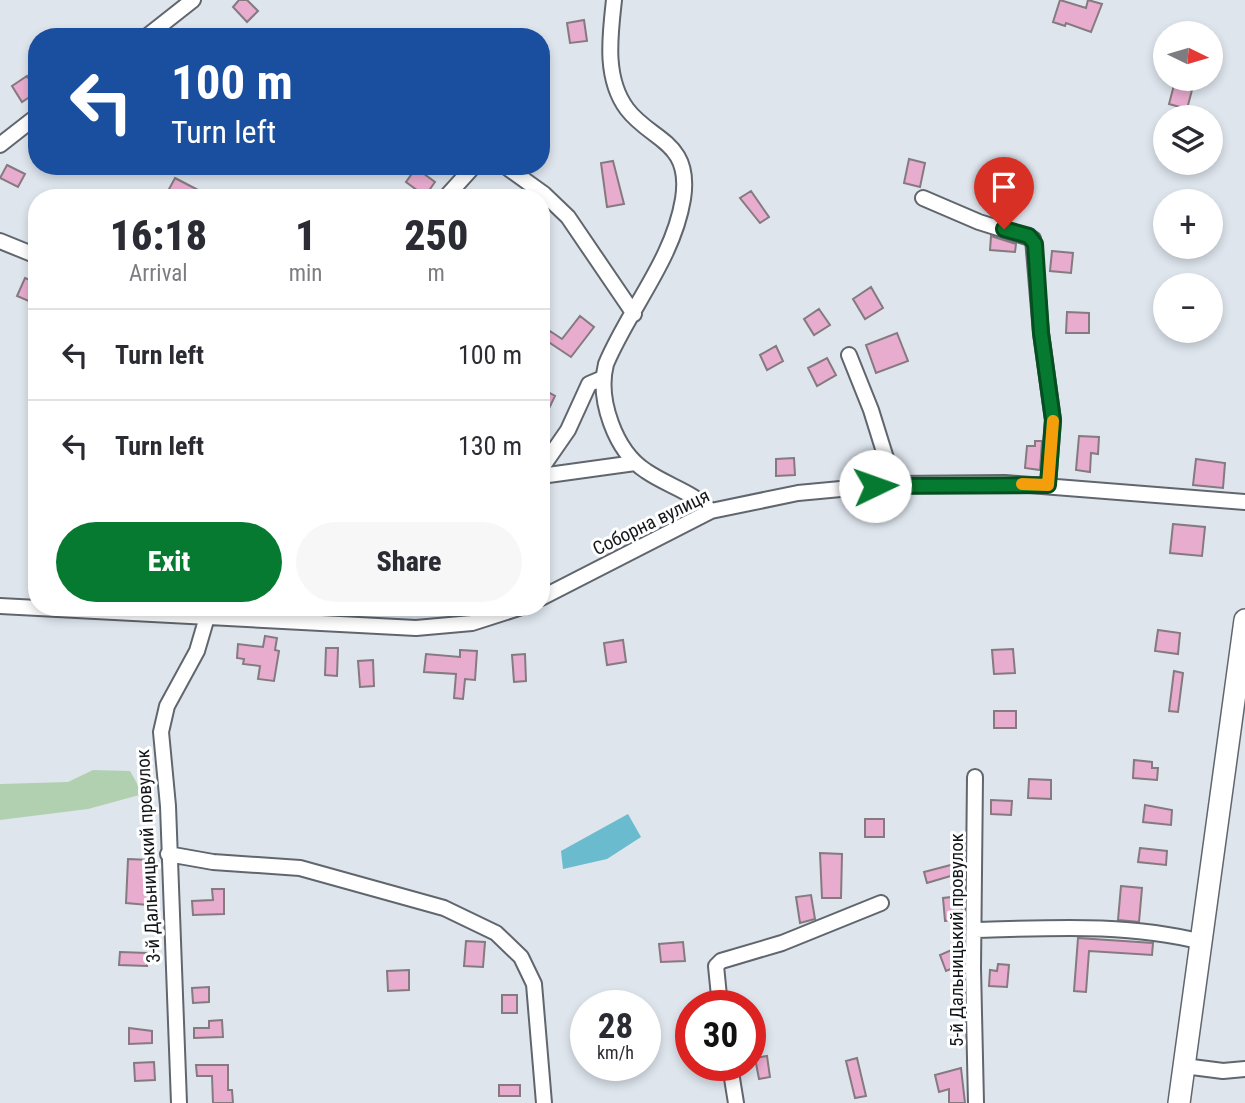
<!DOCTYPE html>
<meta charset="utf-8">
<style>
:root{--surface:#fff;--page:#f7f7f7;--text:#2b2b33;--muted:#7c7c81;--line:#e1e1e2;--accent:#067a30}
body{margin:0;font-family:"Roboto Condensed",sans-serif;background:var(--page);color:var(--text);height:100vh;display:flex;flex-direction:column;font-size:26px;white-space:nowrap}
*{box-sizing:border-box;margin:0}
p{font-size:23px;color:var(--muted)}
.icon{flex:none;width:38px;height:38px;fill:none;stroke:currentColor;stroke-width:2;stroke-linecap:round;stroke-linejoin:round}
.map{position:relative;flex:1;overflow:hidden}
.details{position:absolute;left:28px;top:189px;width:522px;height:427px;display:flex;flex-direction:column;background:var(--surface);border-radius:28px;box-shadow:0 4px 10px #0003}
.details>*{flex:none}
.hud{position:absolute;left:28px;top:28px;width:522px;height:147px;border-radius:28px;box-shadow:0 4px 10px #0003;background:#1a4fa0;color:#fff;overflow:hidden}
.needle{width:46px;rotate:95deg}
.fabs{position:absolute;left:1153px;top:21px;display:grid;gap:14px}
.fabs a{display:grid;place-items:center;width:70px;height:70px;border-radius:50%;background:var(--surface);box-shadow:0 4px 10px #0003;font-size:35px}
.speed{position:absolute;left:570px;top:990px;display:flex;gap:14px;font-size:35px;font-weight:700;text-align:center}
.speed>*{display:grid;place-content:center;width:91px;height:91px;border-radius:50%;background:var(--surface);box-shadow:0 4px 10px #0003;line-height:1}
.speed small{font-size:18px;font-weight:400}
.speed .limit{border:10px solid #d22;background:#fff;color:#111}
.pin{position:absolute;display:grid;place-items:center;width:60px;height:60px;color:#fff;margin:-72px -30px;border-radius:50% 50% 50% 0;rotate:-45deg;box-shadow:0 0 7px #0007}
.pin .icon{rotate:45deg}
.me{position:absolute;width:77px;margin:-38px;rotate:87deg;stroke-linejoin:round;filter:drop-shadow(0 0 5px #0008)}
.turn{display:flex;align-items:center;gap:24px;height:147px;padding:0 28px;font-size:32px}
.turn .icon{width:91px;height:91px;stroke-width:2.5}
.turn b{display:block;font-size:49px;line-height:60px}
.eta{display:flex;justify-content:space-evenly;align-items:center;height:119px;text-align:center}
.eta b{font-size:42px;font-weight:800;line-height:49px}
.cta{display:flex;gap:14px;margin-top:auto;padding:14px 28px}
.cta a{flex:1;height:80px;border-radius:42px;background:var(--accent);color:#fff;font-size:28px;font-weight:800;line-height:80px;text-align:center}
.cta a+a{background:var(--page);color:var(--text)}
ul{padding:0;list-style:none}
li{display:flex;align-items:center;gap:21px;height:91px;padding:0 28px;border-top:2px solid var(--line)}
li div{flex:1}
li b{display:block;font-size:26px}
li em{font-style:normal}
.map>svg:first-child{display:block}
.green{fill:#b1d0b0}
.water{fill:#6abbce}
.building{fill:#e8accf;stroke:#847a7f;stroke-width:2}
.lines{fill:none;stroke-linecap:round;stroke-linejoin:round}
.minor-casing{stroke:#61666e;stroke-width:18}
.highway-casing{stroke:#61666e;stroke-width:24}
.minor{stroke:#fff;stroke-width:14}
.highway{stroke:#fff;stroke-width:21}
.route-casing{stroke:#044f1f;stroke-width:18}
.route{stroke:#067a30;stroke-width:12}
.slow{stroke:#f59e0b;stroke-width:12}
.labels{text-anchor:middle;dominant-baseline:central;stroke-width:6;stroke-linejoin:round;paint-order:stroke}
.street-label{font-size:19px;fill:#14171a;stroke:#fff}
</style>
<div class="map">
<svg width="1245" height="1103" viewBox="0 0 1245 1103">
<rect width="100%" height="100%" fill="#dee5ed"/>
<path class="green" d="M 93,770 L 130,771 L 143,794 L 88,809 L 0,820 L 0,784 L 68,782 Z"/>
<path class="water" d="M 628,814 L 641,837 L 607,859 L 563,869 L 561,851 Z"/>
<path class="building" d="M 239,0 L 247,0 L 258,11 L 247,22 L 233,7 Z
M 1060,0 L 1086,8 L 1088,0 L 1102,4 L 1091,32 L 1066,23 L 1065,26 L 1053,22 Z
M 584,20 L 587,41 L 570,43 L 567,23 Z
M 27,76 L 37,92 L 22,102 L 12,86 Z
M 1174,85 L 1192,90 L 1187,109 L 1169,104 Z
M 909,159 L 925,163 L 920,187 L 904,183 Z
M 613,161 L 624,204 L 607,207 L 601,163 Z
M 7,165 L 25,174 L 18,187 L 0,178 Z
M 416,168 L 435,182 L 425,196 L 406,182 Z
M 175,178 L 200,191 L 196,198 L 179,192 L 177,195 L 168,191 Z
M 999,185 L 1016,187 L 1014,207 L 997,206 Z
M 751,191 L 769,217 L 760,223 L 740,198 Z
M 991,236 L 1016,244 L 1015,252 L 990,250 Z
M 1052,251 L 1073,253 L 1071,273 L 1050,271 Z
M 25,278 L 37,283 L 31,302 L 17,296 Z
M 871,287 L 883,308 L 865,319 L 853,299 Z
M 819,309 L 830,325 L 814,335 L 804,319 Z
M 1067,312 L 1089,313 L 1089,333 L 1066,333 Z
M 580,316 L 594,327 L 571,357 L 544,339 L 550,331 L 562,339 Z
M 897,333 L 908,361 L 876,373 L 866,345 Z
M 776,346 L 783,361 L 767,370 L 760,355 Z
M 827,358 L 836,375 L 817,386 L 808,368 Z
M 541,388 L 555,396 L 541,425 Z
M 1079,436 L 1099,437 L 1098,454 L 1091,453 L 1090,472 L 1076,470 Z
M 1035,441 L 1042,441 L 1040,470 L 1025,468 L 1027,446 L 1035,446 Z
M 794,458 L 795,475 L 776,476 L 776,459 Z
M 1196,459 L 1225,463 L 1223,488 L 1193,485 Z
M 1173,524 L 1205,527 L 1202,556 L 1170,553 Z
M 1158,630 L 1180,633 L 1178,654 L 1155,651 Z
M 265,636 L 277,638 L 275,650 L 279,651 L 274,681 L 258,679 L 260,666 L 243,664 L 244,659 L 237,658 L 238,644 L 263,647 Z
M 623,640 L 626,662 L 607,665 L 604,643 Z
M 326,648 L 338,648 L 337,676 L 325,675 Z
M 1013,649 L 1015,673 L 994,674 L 992,650 Z
M 460,650 L 477,651 L 475,680 L 465,679 L 463,699 L 454,698 L 456,674 L 424,672 L 426,654 L 460,657 Z
M 525,654 L 526,681 L 514,682 L 512,655 Z
M 373,660 L 374,686 L 360,687 L 358,661 Z
M 1174,671 L 1183,673 L 1178,712 L 1169,711 Z
M 994,711 L 1016,711 L 1016,728 L 994,728 Z
M 1134,760 L 1152,762 L 1152,768 L 1158,768 L 1157,780 L 1133,778 Z
M 1029,779 L 1051,780 L 1051,799 L 1028,798 Z
M 991,800 L 1012,801 L 1011,815 L 991,814 Z
M 1145,805 L 1172,810 L 1171,825 L 1143,822 Z
M 865,819 L 884,819 L 884,837 L 865,837 Z
M 1140,848 L 1167,851 L 1166,865 L 1138,862 Z
M 820,853 L 842,854 L 841,898 L 822,898 Z
M 128,859 L 150,860 L 148,905 L 126,903 Z
M 962,862 L 964,872 L 927,883 L 924,872 Z
M 1121,886 L 1142,888 L 1139,922 L 1118,920 Z
M 212,889 L 224,889 L 224,914 L 193,915 L 192,901 L 213,900 Z
M 811,895 L 815,919 L 800,923 L 796,897 Z
M 960,896 L 963,919 L 945,921 L 943,898 Z
M 1078,938 L 1153,943 L 1152,955 L 1089,951 L 1086,992 L 1074,991 Z
M 466,941 L 485,942 L 483,967 L 464,966 Z
M 683,942 L 685,961 L 661,962 L 659,944 Z
M 956,948 L 963,964 L 946,971 L 940,955 Z
M 120,952 L 147,953 L 147,966 L 119,965 Z
M 998,964 L 1009,965 L 1007,987 L 989,986 L 990,970 L 997,971 Z
M 409,970 L 409,990 L 388,991 L 387,971 Z
M 209,987 L 209,1002 L 193,1003 L 192,988 Z
M 502,995 L 517,995 L 517,1013 L 502,1013 Z
M 751,1013 L 756,1013 L 761,1041 L 751,1043 Z
M 222,1020 L 223,1037 L 194,1038 L 194,1028 L 209,1028 L 209,1021 Z
M 129,1028 L 152,1031 L 152,1043 L 129,1044 Z
M 767,1056 L 770,1077 L 759,1079 L 755,1058 Z
M 857,1058 L 866,1096 L 855,1098 L 846,1061 Z
M 154,1062 L 155,1080 L 135,1081 L 134,1063 Z
M 196,1065 L 228,1065 L 228,1090 L 232,1090 L 233,1103 L 213,1103 L 212,1076 L 197,1076 Z
M 961,1068 L 965,1103 L 949,1103 L 949,1089 L 939,1092 L 935,1075 Z
M 499,1085 L 520,1085 L 520,1096 L 499,1096 Z"/>
<g class="lines">
<g class="minor-casing">
<path id="minor" d="M 614,0 C 610,36 604,78 627,109 C 651,141 692,141 683,199 C 673,260 629,309 606,364 C 597,399 615,451 646,471 C 668,486 693,492 711,511
M 146,37 L 193,0
M 0,145 L 37,116
M 505,166 L 544,194 L 568,217 L 634,314
M 445,198 L 474,166
M 923,198 L 979,222 L 1033,239 L 1041,333 L 1053,420 L 1048,485
M 0,241 L 37,256
M 849,355 L 871,410 L 894,484
M 541,469 L 568,430 L 589,384 L 603,378
M 541,476 L 635,463
M 541,598 L 711,511 L 798,493 L 894,484 L 1005,483 L 1245,502
M 0,606 L 416,628 L 472,623 L 522,607
M 975,777 L 973,968 L 976,1103
M 168,854 L 213,862 L 300,868 L 444,908 L 496,933 L 521,957 L 534,984 L 544,1103
M 975,930 C 1051,928 1127,923 1202,942
M 720,1006 L 716,966 L 721,961 L 782,943 L 881,903
M 730,1066 L 736,1103
M 1184,1066 L 1223,1071 L 1245,1069
M 179,1103 L 168,806 L 161,732 L 167,706 L 197,651 L 207,617"/>
</g>
<g class="highway-casing">
<path id="highway" d="M 1179,1103 L 1245,620"/>
</g>
<use href="#minor" class="minor"/>
<use href="#highway" class="highway"/>
</g>
<g class="lines">
<g class="route-casing">
<path id="route" d="M 875,486 L 1048,485 L 1053,420 L 1041,333 L 1035,244 L 1029,236 L 1004,229"/>
</g>
<use href="#route" class="route"/>
<path class="slow" d="M 1022,484 L 1048,485 L 1053,421"/>
</g>
<g class="labels">
<g class="street-label">
<text transform="translate(651 522) rotate(-26)">Соборна вулиця</text>
<text transform="translate(148 856) rotate(-93)">3-й Дальницький провулок</text>
<text transform="translate(956 940) rotate(-90)">5-й Дальницький провулок</text>
</g>
</g>
</svg>
<div class="fabs">
<a><svg class="needle" viewBox="-14 -14 28 28"><path d="M0-13l5 13h-10z" fill="#e53935"/><path d="M0 13l5-13h-10z" fill="#7c7c81"/></svg></a>
<a><svg class="icon" aria-label="layers" viewBox="0 0 24 24"><path d="M12 4l9 5-9 5-9-5zM3 14l9 5 9-5"/></svg></a>
<a>+</a>
<a>−</a>
</div>
<div class="speed"><div>28<small>km/h</small></div><div class="limit">30</div></div>
<div class="pin" style="left:1004px;top:229px;background:#d93025"><svg class="icon" aria-label="arrive" viewBox="0 0 24 24"><path d="M6 21V4h12l-3 4 3 4H6"/></svg></div>
<svg class="me" style="left:875px;top:486px" viewBox="-20 -20 40 40"><circle r="19" fill="#fff"/><path d="M0-13L10 11 0 6-10 11z" fill="#067a30"/></svg>
<div class="hud">
<div class="turn"><svg class="icon" aria-label="left" viewBox="0 0 24 24"><path d="M17 20v-9H6M10 6l-5 5 5 5"/></svg><div><b>100 m</b>Turn left</div></div>
</div>
<section class="details">
<div class="eta">
<div><b>16:18</b><p>Arrival</p></div>
<div><b>1</b><p>min</p></div>
<div><b>250</b><p>m</p></div>
</div>
<ul>
<li><svg class="icon" aria-label="left" viewBox="0 0 24 24"><path d="M17 20v-9H6M10 6l-5 5 5 5"/></svg><div><b>Turn left</b></div><em>100 m</em></li>
<li><svg class="icon" aria-label="left" viewBox="0 0 24 24"><path d="M17 20v-9H6M10 6l-5 5 5 5"/></svg><div><b>Turn left</b></div><em>130 m</em></li>
</ul>
<div class="cta"><a>Exit</a><a>Share</a></div>
</section>
</div>
